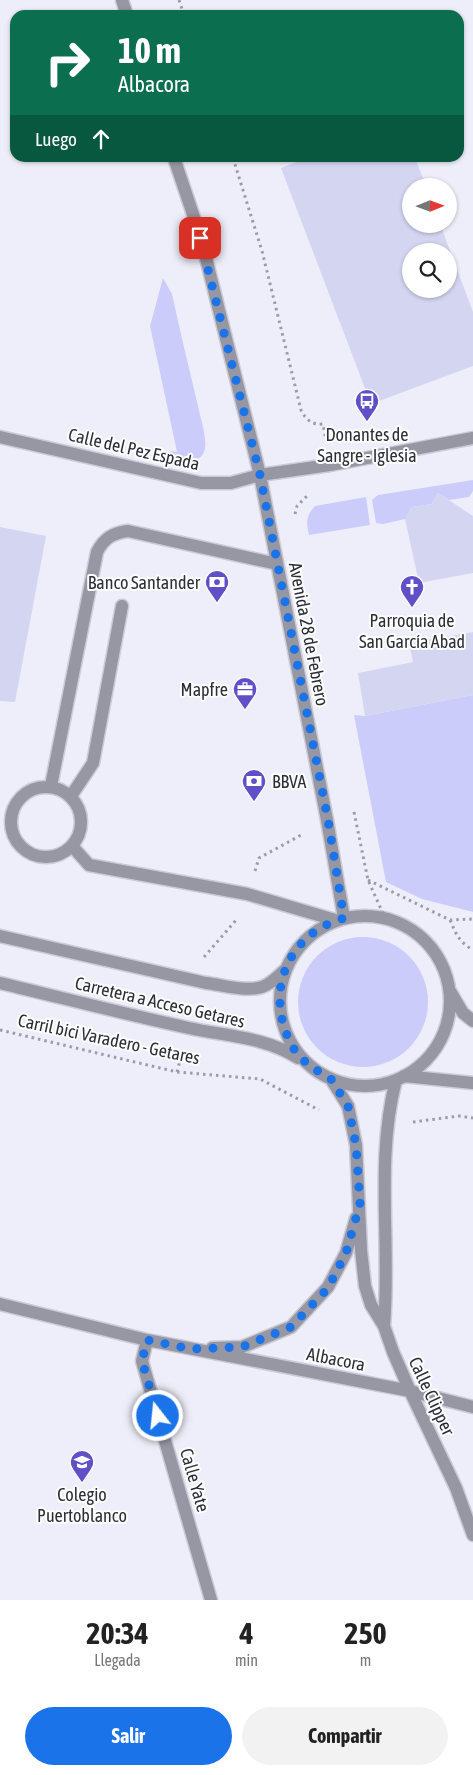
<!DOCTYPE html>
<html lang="es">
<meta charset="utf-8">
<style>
:root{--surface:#fff;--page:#f2f2f2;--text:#222;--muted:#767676;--accent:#1a73e8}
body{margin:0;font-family:"Asap Condensed",sans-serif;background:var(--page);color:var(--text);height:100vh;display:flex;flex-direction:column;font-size:19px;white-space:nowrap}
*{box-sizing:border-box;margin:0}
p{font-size:16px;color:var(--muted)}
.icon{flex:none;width:28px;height:28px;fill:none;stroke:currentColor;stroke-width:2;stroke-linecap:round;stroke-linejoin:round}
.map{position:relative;height:1600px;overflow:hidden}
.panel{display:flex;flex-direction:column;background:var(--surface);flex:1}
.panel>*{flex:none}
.banner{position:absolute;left:10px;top:10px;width:454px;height:152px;border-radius:15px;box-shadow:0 1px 4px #0004;background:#0b6e4f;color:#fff;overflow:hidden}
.needle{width:32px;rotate:89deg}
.tools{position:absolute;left:402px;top:178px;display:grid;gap:10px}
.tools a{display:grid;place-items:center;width:55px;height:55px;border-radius:50%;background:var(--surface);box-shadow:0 1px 4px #0004;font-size:25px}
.pin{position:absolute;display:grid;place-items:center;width:42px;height:42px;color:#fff;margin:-21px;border-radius:10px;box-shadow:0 2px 8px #0006}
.me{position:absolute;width:55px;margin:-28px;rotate:344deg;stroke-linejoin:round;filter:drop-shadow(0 0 4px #0008)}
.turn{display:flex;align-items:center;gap:18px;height:105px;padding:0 25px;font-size:22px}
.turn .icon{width:65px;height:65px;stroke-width:2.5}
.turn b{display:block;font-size:35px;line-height:42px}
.then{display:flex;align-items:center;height:48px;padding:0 25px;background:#0003;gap:10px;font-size:19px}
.eta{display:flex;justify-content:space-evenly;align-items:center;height:85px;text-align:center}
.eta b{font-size:30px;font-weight:700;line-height:35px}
.button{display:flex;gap:10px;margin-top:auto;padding:10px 25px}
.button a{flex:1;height:58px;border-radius:30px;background:var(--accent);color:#fff;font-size:20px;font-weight:700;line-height:58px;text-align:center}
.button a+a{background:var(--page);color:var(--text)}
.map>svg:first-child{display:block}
.green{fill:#ccccfa}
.building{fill:#d4d5f1;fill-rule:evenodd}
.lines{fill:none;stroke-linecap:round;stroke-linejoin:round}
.minor-casing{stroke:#cbcbd7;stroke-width:15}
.path{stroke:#9c9ca7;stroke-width:3;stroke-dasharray:2.5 4;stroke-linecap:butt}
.minor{stroke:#9797a3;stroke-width:12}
.route{stroke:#1a73e8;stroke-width:9;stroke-dasharray:0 16.2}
.labels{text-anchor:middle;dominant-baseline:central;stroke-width:4;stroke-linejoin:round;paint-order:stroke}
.poi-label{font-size:18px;fill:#2d2d38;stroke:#fdfdfd}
.street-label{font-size:18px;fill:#2d2d38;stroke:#fdfdfd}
</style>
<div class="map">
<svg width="473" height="1600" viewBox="0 0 473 1600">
<rect width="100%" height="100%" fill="#eeeefa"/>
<path class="green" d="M 163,278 L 172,294 C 180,331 189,368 198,406 C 200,416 207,438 205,448 C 203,464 182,464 172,457 L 170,451 L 177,452 L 150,326 Z
M 473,480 L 473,491 L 469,497 L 449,500 L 438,493 L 432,504 L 412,507 L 405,519 L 383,524 L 376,523 L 372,500 L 378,495 Z
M 366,497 L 370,525 L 309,535 C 306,522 306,516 315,506 Z
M 473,695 L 473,912 L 422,899 L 386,882 L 354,715 L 365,716 Z
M298 1002a65 65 0 1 1 130 0a65 65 0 1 1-130 0Z"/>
<path class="building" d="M 307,158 L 415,158 L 426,186 L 411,186 L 411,224 L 440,224 L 473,312 L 473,366 L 371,404 L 281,168 ZM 411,251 L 449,251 L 449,289 L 411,289 Z
M 438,493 L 473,516 L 473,573 L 419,583 L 405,519 L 412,507 L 432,504 Z
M 0,527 L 46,536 L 15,702 L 0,701 Z
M 473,632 L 473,695 L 365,716 L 358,673 L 413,662 L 409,643 Z"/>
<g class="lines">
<g class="minor-casing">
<path id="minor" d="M 122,0 L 127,15
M 174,158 L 201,238 L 260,475 L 327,820 L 344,918
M 0,437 L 201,483 L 231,483 L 260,475 L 330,465 L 473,438
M 51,786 L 97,552 C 104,538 113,533 128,531 L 277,564
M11 822a35 35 0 1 1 70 0a35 35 0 1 1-70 0Z
M 71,796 L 93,763 L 122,606
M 72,846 L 89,865 L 247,894 L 335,920
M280 1001a85 85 0 1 1 170 0a85 85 0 1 1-170 0Z
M 0,936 L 206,983 C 223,985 245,992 262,987 C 271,984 278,976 285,970
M 0,983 C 63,998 125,1014 189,1028 C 225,1036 266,1037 298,1058
M 450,991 L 463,1013 L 473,1021
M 404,1076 L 473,1083
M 331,1079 L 348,1106 L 356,1145 L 361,1250 L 365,1286 L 371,1305 L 384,1326 L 393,1352 L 410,1391 L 456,1488 L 473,1535
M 0,1304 L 147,1340 L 410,1391 L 473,1407
M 384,1326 C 391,1245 375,1160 396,1080
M 147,1340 L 142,1361 L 211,1600
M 212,1348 L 242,1347 L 291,1327 L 328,1287 L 346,1253 L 356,1218"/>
</g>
<path class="path" d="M 179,0 L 184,15
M 233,158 L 262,251 L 301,410 C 306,420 312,425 323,424 L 326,440
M 295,514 L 297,506 L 308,495
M 354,812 L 368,880 L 385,918
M 255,871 L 259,858 L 303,834
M 368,880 L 450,920 L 473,919
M 450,920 C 456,934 459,942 473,950
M 204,957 L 237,919
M 0,1030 L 177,1072 L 260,1079 L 319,1110
M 177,1072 L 182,1053
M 413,1122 L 459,1116 L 473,1118"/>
<use href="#minor" class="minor"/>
</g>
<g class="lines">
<path class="route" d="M 158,1416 L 142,1361 L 147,1340 L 191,1349 L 242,1347 L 291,1327 L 328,1288 L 346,1253 L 360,1204 L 356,1145 L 348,1106 L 331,1079 L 308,1065 L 294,1049 L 285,1031 L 280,1011 L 280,990 L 285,970 L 294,952 L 308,936 L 326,925 L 344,918 L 328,820 L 260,475 L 200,238"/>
</g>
<defs>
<g id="bus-pin" transform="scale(1.25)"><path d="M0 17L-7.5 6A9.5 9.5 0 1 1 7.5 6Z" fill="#614fc8" stroke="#fdfdfd"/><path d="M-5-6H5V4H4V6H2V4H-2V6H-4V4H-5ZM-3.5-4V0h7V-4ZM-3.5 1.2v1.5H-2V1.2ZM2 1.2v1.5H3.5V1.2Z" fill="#fff"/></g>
<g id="bank-pin" transform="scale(1.25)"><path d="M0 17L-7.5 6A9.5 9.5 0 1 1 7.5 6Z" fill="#614fc8" stroke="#fdfdfd"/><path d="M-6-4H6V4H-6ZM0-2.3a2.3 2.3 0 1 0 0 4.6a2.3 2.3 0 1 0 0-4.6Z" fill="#fff"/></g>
<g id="church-pin" transform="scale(1.25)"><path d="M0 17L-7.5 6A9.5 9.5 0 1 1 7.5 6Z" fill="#614fc8" stroke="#fdfdfd"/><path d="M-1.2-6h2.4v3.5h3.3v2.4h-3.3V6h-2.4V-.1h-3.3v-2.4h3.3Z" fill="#fff"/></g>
<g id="office-pin" transform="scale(1.25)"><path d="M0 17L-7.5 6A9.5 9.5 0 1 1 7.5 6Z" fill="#614fc8" stroke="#fdfdfd"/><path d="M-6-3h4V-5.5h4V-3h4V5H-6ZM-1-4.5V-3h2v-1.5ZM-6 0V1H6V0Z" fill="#fff"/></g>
<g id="school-pin" transform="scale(1.25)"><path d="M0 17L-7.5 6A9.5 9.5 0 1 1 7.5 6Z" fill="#614fc8" stroke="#fdfdfd"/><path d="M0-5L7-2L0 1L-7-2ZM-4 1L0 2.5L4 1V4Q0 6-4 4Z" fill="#fff"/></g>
</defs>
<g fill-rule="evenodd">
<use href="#bus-pin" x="367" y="401"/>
<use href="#bank-pin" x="217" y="582"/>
<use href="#church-pin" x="412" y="587"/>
<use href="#office-pin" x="245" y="689"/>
<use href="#bank-pin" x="254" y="781"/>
<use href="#school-pin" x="82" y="1462"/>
</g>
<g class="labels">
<g class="poi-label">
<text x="367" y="434">Donantes de<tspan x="367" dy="21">Sangre - Iglesia</tspan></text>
<text x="200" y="582" text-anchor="end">Banco Santander</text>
<text x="412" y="620">Parroquia de<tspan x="412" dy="21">San García Abad</tspan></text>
<text x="228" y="689" text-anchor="end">Mapfre</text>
<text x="272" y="781" text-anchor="start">BBVA</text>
<text x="82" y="1494">Colegio<tspan x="82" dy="21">Puertoblanco</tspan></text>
</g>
<g class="street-label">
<text transform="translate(134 449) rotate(13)">Calle del Pez Espada</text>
<text transform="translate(309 634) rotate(79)">Avenida 28 de Febrero</text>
<text transform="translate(160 1002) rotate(13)">Carretera a Acceso Getares</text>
<text transform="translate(109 1039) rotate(12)">Carril bici Varadero - Getares</text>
<text transform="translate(336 1359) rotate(11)">Albacora</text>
<text transform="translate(432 1396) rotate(65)">Calle Clipper</text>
<text transform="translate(195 1480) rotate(74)">Calle Yate</text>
</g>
</g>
</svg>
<div class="tools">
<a><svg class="needle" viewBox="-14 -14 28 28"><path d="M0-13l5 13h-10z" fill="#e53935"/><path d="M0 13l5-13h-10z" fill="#767676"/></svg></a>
<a><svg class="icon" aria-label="search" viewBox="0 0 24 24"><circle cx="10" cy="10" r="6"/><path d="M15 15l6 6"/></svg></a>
</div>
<div class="pin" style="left:200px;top:238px;background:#d93025"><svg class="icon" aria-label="arrive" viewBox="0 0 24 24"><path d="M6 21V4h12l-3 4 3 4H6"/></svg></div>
<svg class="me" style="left:158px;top:1416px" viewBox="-20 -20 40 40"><circle r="17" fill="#1a73e8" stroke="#fff" stroke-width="3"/><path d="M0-11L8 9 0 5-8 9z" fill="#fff"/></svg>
<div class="banner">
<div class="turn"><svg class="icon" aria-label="right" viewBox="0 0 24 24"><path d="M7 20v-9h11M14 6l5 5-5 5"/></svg><div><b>10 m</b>Albacora</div></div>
<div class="then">Luego<svg class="icon" aria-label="ahead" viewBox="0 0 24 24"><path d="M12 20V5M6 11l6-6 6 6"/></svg></div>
</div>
</div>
<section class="panel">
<div class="eta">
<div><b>20:34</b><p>Llegada</p></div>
<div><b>4</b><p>min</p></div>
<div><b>250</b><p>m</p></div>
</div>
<div class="button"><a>Salir</a><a>Compartir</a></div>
</section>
